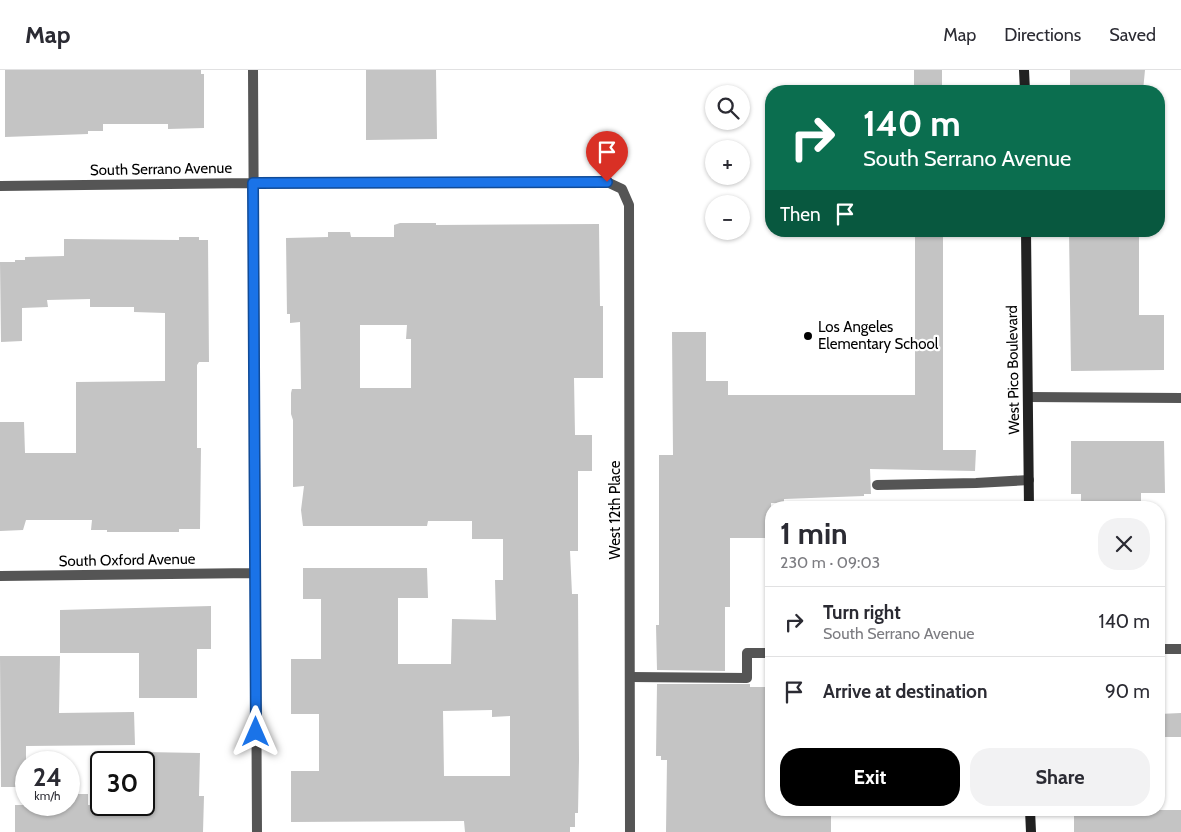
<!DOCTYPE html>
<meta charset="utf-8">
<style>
:root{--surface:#fff;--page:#f2f2f3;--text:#2b2b33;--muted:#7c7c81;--line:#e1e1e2;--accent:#000}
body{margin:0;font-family:Cabin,sans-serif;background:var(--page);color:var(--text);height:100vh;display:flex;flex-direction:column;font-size:19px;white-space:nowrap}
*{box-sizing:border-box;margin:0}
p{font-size:16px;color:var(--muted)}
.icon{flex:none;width:28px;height:28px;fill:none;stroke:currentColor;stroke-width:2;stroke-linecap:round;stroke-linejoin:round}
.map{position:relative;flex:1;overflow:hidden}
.side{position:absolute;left:765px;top:431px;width:400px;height:315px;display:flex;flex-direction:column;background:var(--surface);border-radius:20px;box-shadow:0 1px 4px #0004}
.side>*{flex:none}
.guide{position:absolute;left:765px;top:15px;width:400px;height:152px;border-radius:20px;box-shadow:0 1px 4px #0004;background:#0b6e4f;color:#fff;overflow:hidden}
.buttons{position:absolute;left:705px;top:15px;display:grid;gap:10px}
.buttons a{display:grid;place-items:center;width:45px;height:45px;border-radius:50%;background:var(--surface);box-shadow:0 1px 4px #0004;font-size:25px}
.speed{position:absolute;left:15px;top:681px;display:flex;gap:10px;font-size:25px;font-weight:700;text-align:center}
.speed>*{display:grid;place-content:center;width:65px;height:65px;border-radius:50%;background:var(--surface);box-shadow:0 1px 4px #0004;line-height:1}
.speed small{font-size:12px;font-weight:400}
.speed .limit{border:2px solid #111;border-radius:8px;background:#fff;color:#111}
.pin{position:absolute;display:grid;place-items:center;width:42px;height:42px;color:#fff;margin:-51px -21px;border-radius:50% 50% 50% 0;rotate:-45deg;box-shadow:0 0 5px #0007}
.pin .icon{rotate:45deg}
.me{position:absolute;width:55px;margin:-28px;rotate:0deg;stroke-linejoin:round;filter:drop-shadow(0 0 4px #0008)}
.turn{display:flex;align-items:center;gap:18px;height:105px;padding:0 15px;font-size:22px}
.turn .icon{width:65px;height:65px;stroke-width:2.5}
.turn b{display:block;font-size:35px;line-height:42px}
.then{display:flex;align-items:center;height:48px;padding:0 15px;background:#0003;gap:10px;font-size:19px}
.round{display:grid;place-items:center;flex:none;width:52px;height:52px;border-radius:20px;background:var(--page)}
.summary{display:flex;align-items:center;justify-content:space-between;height:85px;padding:0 15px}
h1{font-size:30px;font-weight:700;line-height:38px}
.action{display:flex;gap:10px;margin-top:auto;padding:10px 15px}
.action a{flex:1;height:58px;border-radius:20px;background:var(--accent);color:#fff;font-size:20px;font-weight:700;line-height:58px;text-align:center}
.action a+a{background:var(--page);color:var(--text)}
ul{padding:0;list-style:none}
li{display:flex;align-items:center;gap:15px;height:70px;padding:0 15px;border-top:1px solid var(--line)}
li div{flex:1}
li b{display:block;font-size:19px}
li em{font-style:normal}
header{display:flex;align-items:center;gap:30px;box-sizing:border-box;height:70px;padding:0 25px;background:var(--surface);border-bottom:1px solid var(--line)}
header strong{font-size:24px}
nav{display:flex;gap:28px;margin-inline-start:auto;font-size:18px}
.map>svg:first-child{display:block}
.building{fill:#c4c4c4;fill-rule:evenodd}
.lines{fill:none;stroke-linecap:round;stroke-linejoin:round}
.lane{stroke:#555;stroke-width:10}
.street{stroke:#555;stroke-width:10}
.secondary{stroke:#222;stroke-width:10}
.route-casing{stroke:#114b97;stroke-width:12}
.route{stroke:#1a73e8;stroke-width:9}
.poi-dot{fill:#000;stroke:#fff;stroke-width:2}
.labels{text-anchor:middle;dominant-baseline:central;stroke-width:4.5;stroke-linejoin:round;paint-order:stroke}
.street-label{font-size:15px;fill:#000;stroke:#fff}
.poi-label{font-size:15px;fill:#000;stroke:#fff;text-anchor:start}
</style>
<header>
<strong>Map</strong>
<nav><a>Map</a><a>Directions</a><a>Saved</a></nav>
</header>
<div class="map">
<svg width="1181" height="762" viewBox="0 0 1181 762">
<rect width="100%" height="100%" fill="#fff"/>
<path class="building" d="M 5,0 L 201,0 L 201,4 L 204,4 L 204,58 L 168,59 L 168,54 L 103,54 L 103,61 L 88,61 L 88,64 L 5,67 Z
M 366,0 L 436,0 L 437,69 L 366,70 Z
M 914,0 L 942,0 L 942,21 L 914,21 Z
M 1070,0 L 1145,0 L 1143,21 L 1070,21 Z
M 400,153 L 436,153 L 436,155 L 599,154 L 600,236 L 603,236 L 603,308 L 574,308 L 575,365 L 592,365 L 592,401 L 578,401 L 578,481 L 570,481 L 572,524 L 578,524 L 579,690 L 578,743 L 575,743 L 575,757 L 570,757 L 570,762 L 465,762 L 464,751 L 291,752 L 291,701 L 319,701 L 319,644 L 291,644 L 291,589 L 321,589 L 321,529 L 303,529 L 303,498 L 427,498 L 428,528 L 398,528 L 398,594 L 451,594 L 452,549 L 496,550 L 495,510 L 503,510 L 503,469 L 472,469 L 472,451 L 428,451 L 427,456 L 303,456 L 301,440 L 304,416 L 293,417 L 293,350 L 291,344 L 291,323 L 292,319 L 301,319 L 300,252 L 290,253 L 290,244 L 287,244 L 286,168 L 328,167 L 328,162 L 350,162 L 351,167 L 394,167 L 394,155 ZM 360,255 L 407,255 L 406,269 L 411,269 L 411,318 L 360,318 ZM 492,640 L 492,647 L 510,646 L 510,706 L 444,706 L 443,641 Z
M 915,161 L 943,161 L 943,380 L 976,380 L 975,401 L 870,399 L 871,424 L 864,424 L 864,426 L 784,429 L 784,433 L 771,433 L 771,468 L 730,468 L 730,537 L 725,537 L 725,601 L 657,600 L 656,555 L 659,555 L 659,385 L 673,385 L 672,262 L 706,262 L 706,311 L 728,311 L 728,325 L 915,325 Z
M 1069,161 L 1139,161 L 1139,245 L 1164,245 L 1164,300 L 1071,301 Z
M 179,167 L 199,167 L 199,170 L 208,170 L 209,292 L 199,292 L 197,295 L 197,378 L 201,378 L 200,459 L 179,459 L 179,462 L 107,462 L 107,460 L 91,460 L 92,450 L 26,450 L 23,460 L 0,461 L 0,352 L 24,352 L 25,383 L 76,383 L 76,312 L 165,311 L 165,243 L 134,242 L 134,237 L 90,237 L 90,229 L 47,230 L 48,237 L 22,238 L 22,271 L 1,272 L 0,192 L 15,192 L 15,190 L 25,190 L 25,187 L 64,186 L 64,169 L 179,170 Z
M 1071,371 L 1164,371 L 1165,423 L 1141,423 L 1141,438 L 1081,438 L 1081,424 L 1071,424 Z
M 211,536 L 211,579 L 197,579 L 197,628 L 139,628 L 139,583 L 60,583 L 60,540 Z
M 0,586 L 60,586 L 59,643 L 134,642 L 135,675 L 26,676 L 26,717 L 1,717 Z
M 657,614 L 750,614 L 750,617 L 771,617 L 771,740 L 831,740 L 831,762 L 666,762 L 667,690 L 661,690 L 661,686 L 656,686 Z
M 1181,643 L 1181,667 L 1159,667 L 1159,644 Z
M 144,682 L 200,683 L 199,726 L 204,726 L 203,762 L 15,762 L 15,735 L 69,735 L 69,724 L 88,724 L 88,735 L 144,735 Z
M 1074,740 L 1181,740 L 1181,762 L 1074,762 Z"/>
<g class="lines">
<path class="lane" d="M 877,415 L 976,413 L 1029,410
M 1159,579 L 1181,579
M 630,607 L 747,608 L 747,583 L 771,583"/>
<path class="street" d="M 253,0 L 257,762
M 0,116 L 253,113 L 607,112 L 622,119 L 629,135 L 630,762
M 1028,327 L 1181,328
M 0,506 L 255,503"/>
<path class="secondary" d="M 1024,0 L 1025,21
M 1026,161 L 1029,438
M 1030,740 L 1031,762"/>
</g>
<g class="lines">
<g class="route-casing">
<path id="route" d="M 256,662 L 253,113 L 607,112"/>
</g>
<use href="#route" class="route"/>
</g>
<circle class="poi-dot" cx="808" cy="266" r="5"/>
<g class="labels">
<g class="street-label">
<text transform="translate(161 99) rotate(-1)">South Serrano Avenue</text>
<text transform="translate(1013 300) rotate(-91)">West Pico Boulevard</text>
<text transform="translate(615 440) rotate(-90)">West 12th Place</text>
<text transform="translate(127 490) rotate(-1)">South Oxford Avenue</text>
</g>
<g class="poi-label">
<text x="818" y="257">Los Angeles<tspan x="818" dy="17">Elementary School</tspan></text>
</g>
</g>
</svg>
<div class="buttons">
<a><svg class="icon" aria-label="search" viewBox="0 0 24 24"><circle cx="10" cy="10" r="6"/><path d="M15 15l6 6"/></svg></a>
<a>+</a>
<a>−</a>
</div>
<div class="speed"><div>24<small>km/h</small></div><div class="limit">30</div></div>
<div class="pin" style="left:607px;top:112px;background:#d93025"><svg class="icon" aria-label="arrive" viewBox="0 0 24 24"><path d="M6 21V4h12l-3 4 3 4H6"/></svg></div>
<svg class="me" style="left:256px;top:662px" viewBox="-20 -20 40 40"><path d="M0-17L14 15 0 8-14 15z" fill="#1a73e8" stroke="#fff" stroke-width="4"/></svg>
<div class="guide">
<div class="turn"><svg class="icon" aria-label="right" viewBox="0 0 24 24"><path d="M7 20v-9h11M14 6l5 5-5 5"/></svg><div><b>140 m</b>South Serrano Avenue</div></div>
<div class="then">Then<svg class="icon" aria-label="arrive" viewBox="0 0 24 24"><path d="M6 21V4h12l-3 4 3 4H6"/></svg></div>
</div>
<section class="side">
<div class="summary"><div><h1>1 min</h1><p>230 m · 09:03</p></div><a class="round"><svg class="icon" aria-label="close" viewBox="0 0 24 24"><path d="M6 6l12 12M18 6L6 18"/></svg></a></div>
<ul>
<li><svg class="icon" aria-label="right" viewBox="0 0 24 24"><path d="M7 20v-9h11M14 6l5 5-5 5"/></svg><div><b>Turn right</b><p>South Serrano Avenue</p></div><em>140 m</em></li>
<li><svg class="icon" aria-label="arrive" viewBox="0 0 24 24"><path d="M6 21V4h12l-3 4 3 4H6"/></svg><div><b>Arrive at destination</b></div><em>90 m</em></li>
</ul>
<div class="action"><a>Exit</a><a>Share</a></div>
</section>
</div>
